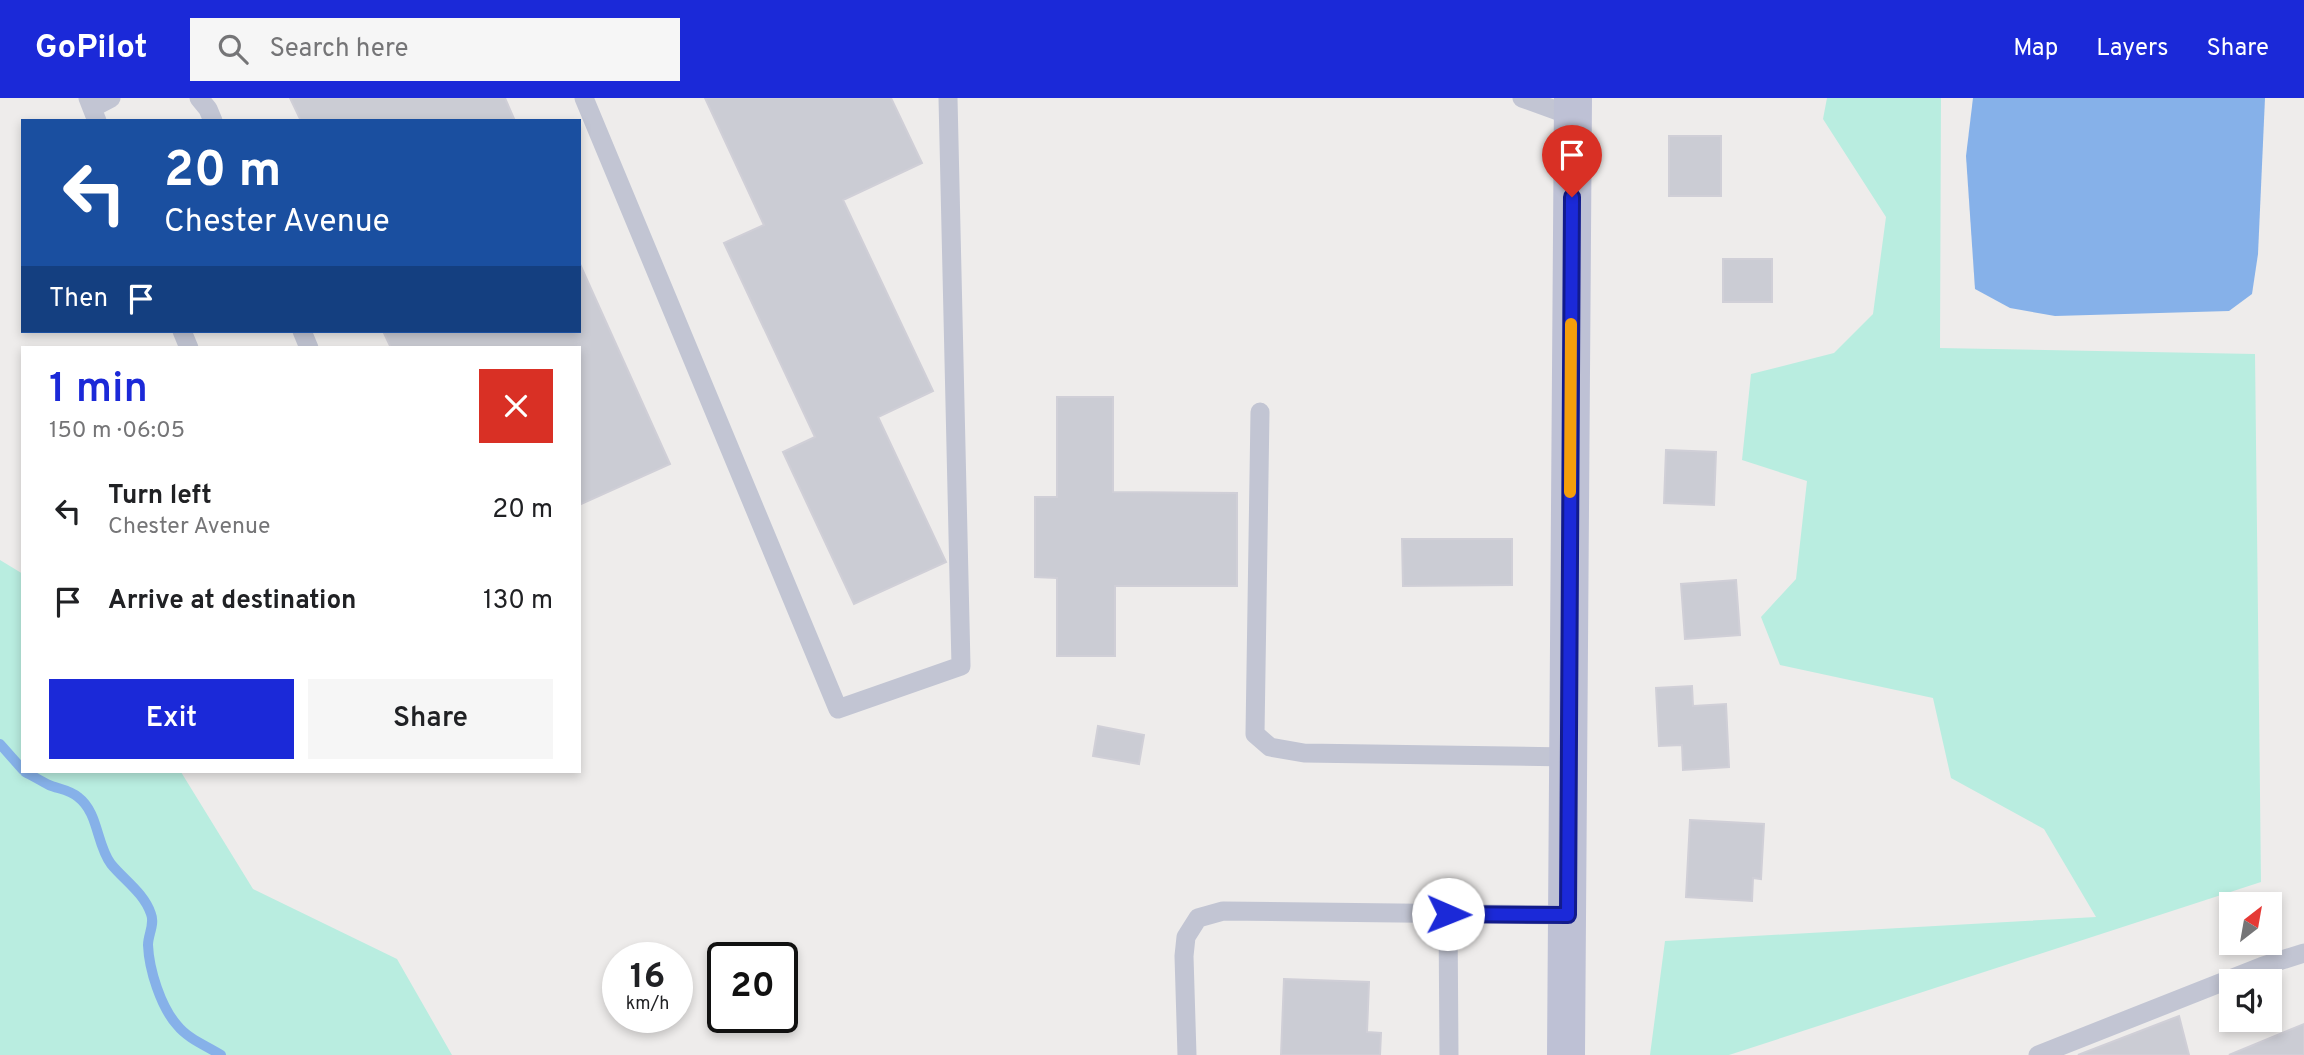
<!DOCTYPE html>
<meta charset="utf-8">
<style>
:root{--surface:#fff;--page:#f6f6f6;--text:#202124;--muted:#757577;--accent:#1b29d8}
body{margin:0;font-family:Overpass,sans-serif;background:var(--page);color:var(--text);height:100vh;display:flex;flex-direction:column;font-size:26px;white-space:nowrap}
*{box-sizing:border-box;margin:0}
p{font-size:23px;color:var(--muted)}
.icon{flex:none;width:38px;height:38px;fill:none;stroke:currentColor;stroke-width:2;stroke-linecap:round;stroke-linejoin:round}
.map{position:relative;flex:1;overflow:hidden}
.details{position:absolute;left:21px;top:248px;width:560px;height:427px;display:flex;flex-direction:column;background:var(--surface);border-radius:0px;box-shadow:0 4px 10px #0003}
.details>*{flex:none}
.hud{position:absolute;left:21px;top:21px;width:560px;height:214px;border-radius:0px;box-shadow:0 4px 10px #0003;background:#1a4fa0;color:#fff;overflow:hidden}
.needle{width:46px;rotate:31deg}
.controls{position:absolute;left:2219px;top:794px;display:grid;gap:14px}
.controls a{display:grid;place-items:center;width:63px;height:63px;border-radius:0px;background:var(--surface);box-shadow:0 4px 10px #0003;font-size:35px}
.speed{position:absolute;left:602px;top:844px;display:flex;gap:14px;font-size:35px;font-weight:700;text-align:center}
.speed>*{display:grid;place-content:center;width:91px;height:91px;border-radius:50%;background:var(--surface);box-shadow:0 4px 10px #0003;line-height:1}
.speed small{font-size:18px;font-weight:400}
.speed .limit{border:4px solid #111;border-radius:10px;background:#fff;color:#111}
.pin{position:absolute;display:grid;place-items:center;width:60px;height:60px;color:#fff;margin:-72px -30px;border-radius:50% 50% 50% 0;rotate:-45deg;box-shadow:0 0 7px #0007}
.pin .icon{rotate:45deg}
.me{position:absolute;width:77px;margin:-38px;rotate:91deg;stroke-linejoin:round;filter:drop-shadow(0 0 5px #0008)}
.turn{display:flex;align-items:center;gap:24px;height:147px;padding:0 28px;font-size:32px}
.turn .icon{width:91px;height:91px;stroke-width:2.5}
.turn b{display:block;font-size:49px;line-height:60px}
.then{display:flex;align-items:center;height:66px;padding:0 28px;background:#0003;gap:14px;font-size:26px}
.round{display:grid;place-items:center;flex:none;width:74px;height:74px;border-radius:0px;background:var(--page)}
.summary{display:flex;align-items:center;justify-content:space-between;height:119px;padding:0 28px}
h1{font-size:42px;font-weight:600;line-height:52px;color:var(--accent)}
.primary-button{display:flex;gap:14px;margin-top:auto;padding:14px 28px}
.primary-button a{flex:1;height:80px;border-radius:0px;background:var(--accent);color:#fff;font-size:28px;font-weight:600;line-height:80px;text-align:center}
.primary-button a+a{background:var(--page);color:var(--text)}
ul{padding:0;list-style:none}
li{display:flex;align-items:center;gap:21px;height:91px;padding:0 28px}
li div{flex:1}
li b{display:block;font-size:26px}
li em{font-style:normal}
header{display:flex;align-items:center;gap:42px;box-sizing:border-box;height:98px;padding:0 35px;background:var(--accent);color:#fff}
header strong{font-size:33px}
nav{display:flex;gap:38px;margin-inline-start:auto;font-size:24px}
.search{width:490px;height:63px;background:var(--page);display:flex;align-items:center;gap:18px;box-sizing:border-box;padding:0 24px;border-radius:0px;color:var(--muted);font-size:26px}
.map>svg:first-child{display:block}
.green{fill:#b9ede0}
.water{fill:#86b1e9}
.lines{fill:none;stroke-linecap:round;stroke-linejoin:round}
.stream{stroke:#86b1e9;stroke-width:10}
.building{fill:#cbccd4;stroke:#d0cfd7;stroke-width:2}
.lane{stroke:#c2c5d3;stroke-width:19}
.secondary{stroke:#bec1d5;stroke-width:38}
.route-casing{stroke:#121b8c;stroke-width:18}
.route{stroke:#1b29d8;stroke-width:12}
.slow{stroke:#f59e0b;stroke-width:12}
</style>
<header>
<strong>GoPilot</strong>
<div class="search"><svg class="icon" aria-label="search" viewBox="0 0 24 24"><circle cx="10" cy="10" r="6"/><path d="M15 15l6 6"/></svg>Search here</div>
<nav><a>Map</a><a>Layers</a><a>Share</a></nav>
</header>
<div class="map">
<svg width="2304" height="957" viewBox="0 0 2304 957">
<rect width="100%" height="100%" fill="#eeeceb"/>
<path class="green" d="M 1827,0 L 1941,0 L 1940,250 L 2255,256 L 2261,784 L 1729,957 L 1650,957 L 1665,843 L 2096,819 L 2044,731 L 1951,680 L 1933,600 L 1780,567 L 1761,519 L 1796,481 L 1807,383 L 1742,362 L 1751,276 L 1834,255 L 1873,216 L 1886,119 L 1823,21 Z
M 0,462 L 23,476 L 23,674 L 181,674 L 253,791 L 397,861 L 452,957 L 0,957 Z"/>
<path class="water" d="M 1973,0 L 2265,0 L 2258,156 L 2252,196 L 2229,213 L 2055,218 L 2010,210 L 1975,191 L 1966,58 Z"/>
<g class="lines">
<path class="stream" d="M 0,646 L 23,672
M 25,674 C 33,678 41,683 49,687 C 59,691 70,692 78,699 C 99,715 96,746 111,766 C 124,782 144,795 151,816 C 155,826 148,837 148,847 C 149,872 161,909 177,927 C 188,941 207,948 221,957"/>
</g>
<path class="building" d="M 290,0 L 505,0 L 515,23 L 301,23 Z
M 705,0 L 891,0 L 922,65 L 843,102 L 933,293 L 878,319 L 946,464 L 854,506 L 783,354 L 815,339 L 724,145 L 764,127 Z
M 1669,38 L 1721,38 L 1721,98 L 1669,98 Z
M 1723,161 L 1772,161 L 1772,204 L 1723,204 Z
M 579,164 L 670,366 L 579,407 L 579,250 L 391,250 L 383,233 L 579,233 Z
M 1057,299 L 1113,299 L 1113,394 L 1237,395 L 1237,488 L 1115,488 L 1115,558 L 1057,558 L 1057,480 L 1035,479 L 1035,399 L 1057,399 Z
M 1666,352 L 1716,354 L 1714,407 L 1664,405 Z
M 1402,441 L 1512,441 L 1512,487 L 1403,488 Z
M 1736,482 L 1740,537 L 1685,541 L 1681,486 Z
M 1692,588 L 1693,608 L 1726,606 L 1729,669 L 1683,672 L 1682,647 L 1659,648 L 1656,590 Z
M 1098,628 L 1144,637 L 1139,666 L 1093,658 Z
M 1690,722 L 1764,726 L 1761,781 L 1753,780 L 1752,803 L 1686,799 Z
M 1284,881 L 1369,884 L 1367,934 L 1381,935 L 1380,957 L 1281,957 Z
M 2179,918 L 2189,957 L 2078,957 Z
M 2304,926 L 2304,957 L 2229,957 Z"/>
<g class="lines">
<path class="lane" d="M 88,0 L 97,23
M 199,0 L 208,11 L 213,23
M 584,0 L 838,611 L 961,568 L 948,0
M 1522,0 L 1572,18
M 92,10 L 111,0
M 182,233 L 189,250
M 302,233 L 309,250
M 1260,314 L 1255,636 L 1270,649 L 1304,655 L 1569,659
M 1448,816 L 1449,957
M 1187,957 L 1184,858 L 1186,839 L 1198,820 L 1223,813 L 1568,817
M 2038,957 L 2263,868 L 2304,855"/>
<path class="secondary" d="M 1566,957 L 1573,0"/>
</g>
<g class="lines">
<g class="route-casing">
<path id="route" d="M 1448,816 L 1568,817 L 1572,99"/>
</g>
<use href="#route" class="route"/>
<path class="slow" d="M 1570,394 L 1571,226"/>
</g>
</svg>
<div class="controls">
<a><svg class="needle" viewBox="-14 -14 28 28"><path d="M0-13l5 13h-10z" fill="#e53935"/><path d="M0 13l5-13h-10z" fill="#757577"/></svg></a>
<a><svg class="icon" aria-label="sound" viewBox="0 0 24 24"><path d="M4 9h4l5-4v14l-5-4H4zM17 9q2 3 0 6"/></svg></a>
</div>
<div class="speed"><div>16<small>km/h</small></div><div class="limit">20</div></div>
<div class="pin" style="left:1572px;top:99px;background:#d93025"><svg class="icon" aria-label="arrive" viewBox="0 0 24 24"><path d="M6 21V4h12l-3 4 3 4H6"/></svg></div>
<svg class="me" style="left:1448px;top:816px" viewBox="-20 -20 40 40"><circle r="19" fill="#fff"/><path d="M0-13L10 11 0 6-10 11z" fill="#1b29d8"/></svg>
<div class="hud">
<div class="turn"><svg class="icon" aria-label="left" viewBox="0 0 24 24"><path d="M17 20v-9H6M10 6l-5 5 5 5"/></svg><div><b>20 m</b>Chester Avenue</div></div>
<div class="then">Then<svg class="icon" aria-label="arrive" viewBox="0 0 24 24"><path d="M6 21V4h12l-3 4 3 4H6"/></svg></div>
</div>
<section class="details">
<div class="summary"><div><h1>1 min</h1><p>150 m · 06:05</p></div><a class="round" style="background:#d93025;color:#fff"><svg class="icon" aria-label="close" viewBox="0 0 24 24"><path d="M6 6l12 12M18 6L6 18"/></svg></a></div>
<ul>
<li><svg class="icon" aria-label="left" viewBox="0 0 24 24"><path d="M17 20v-9H6M10 6l-5 5 5 5"/></svg><div><b>Turn left</b><p>Chester Avenue</p></div><em>20 m</em></li>
<li><svg class="icon" aria-label="arrive" viewBox="0 0 24 24"><path d="M6 21V4h12l-3 4 3 4H6"/></svg><div><b>Arrive at destination</b></div><em>130 m</em></li>
</ul>
<div class="primary-button"><a>Exit</a><a>Share</a></div>
</section>
</div>
